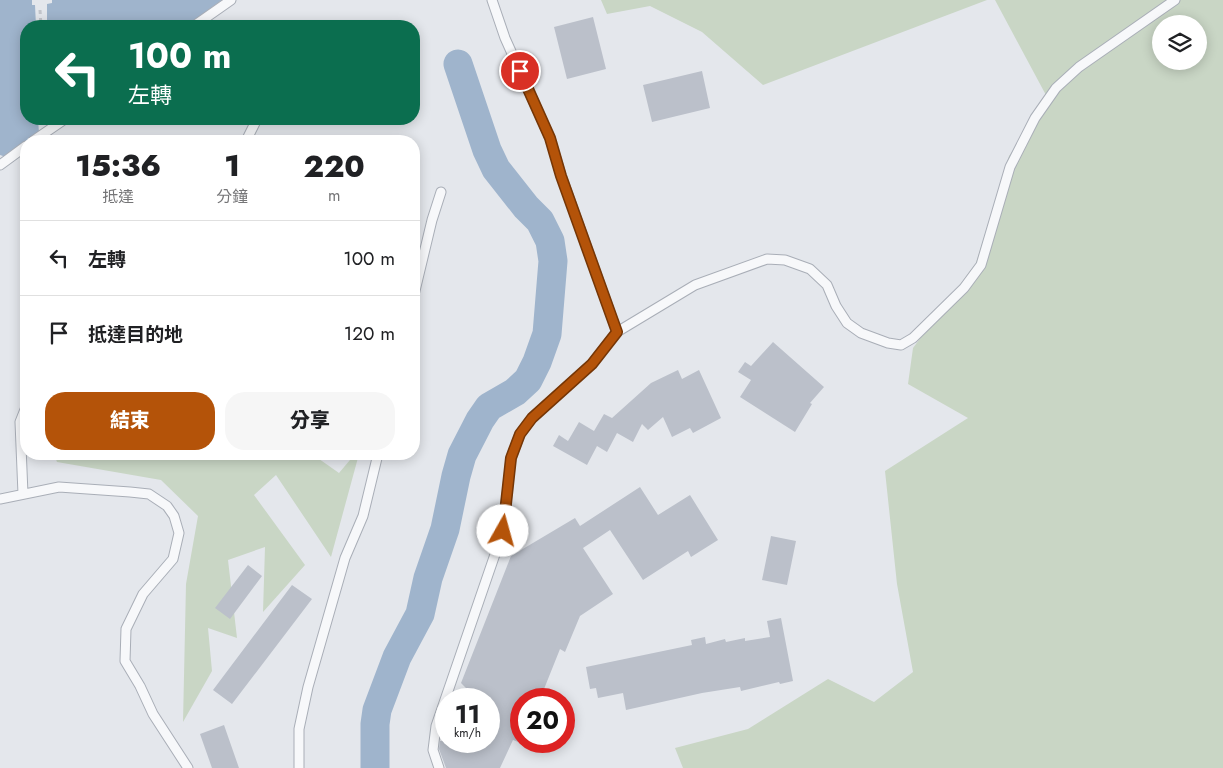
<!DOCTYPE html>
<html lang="zh-TW">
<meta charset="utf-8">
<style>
:root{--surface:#fff;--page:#f6f6f6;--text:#202124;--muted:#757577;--line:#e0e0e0;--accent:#b45309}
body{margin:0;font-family:Jost,"Noto Sans TC",sans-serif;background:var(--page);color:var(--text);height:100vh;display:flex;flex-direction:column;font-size:19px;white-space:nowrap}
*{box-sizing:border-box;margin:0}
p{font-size:16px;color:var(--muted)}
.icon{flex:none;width:28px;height:28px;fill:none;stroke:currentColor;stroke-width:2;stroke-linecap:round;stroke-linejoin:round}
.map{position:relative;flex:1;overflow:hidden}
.side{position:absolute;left:20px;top:135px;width:400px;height:325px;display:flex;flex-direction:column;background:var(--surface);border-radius:20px;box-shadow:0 2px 12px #0003}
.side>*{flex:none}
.top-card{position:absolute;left:20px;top:20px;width:400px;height:105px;border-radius:20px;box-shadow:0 2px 12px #0003;background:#0b6e4f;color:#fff;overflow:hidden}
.controls{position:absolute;left:1152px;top:15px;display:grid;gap:10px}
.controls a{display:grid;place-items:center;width:55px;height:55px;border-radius:50%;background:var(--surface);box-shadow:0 2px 12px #0003;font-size:25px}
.speed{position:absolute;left:435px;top:688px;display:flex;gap:10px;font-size:25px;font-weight:700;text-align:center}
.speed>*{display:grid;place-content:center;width:65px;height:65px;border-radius:50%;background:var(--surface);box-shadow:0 2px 12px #0003;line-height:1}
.speed small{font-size:12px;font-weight:400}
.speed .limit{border:8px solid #d22;background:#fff;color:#111}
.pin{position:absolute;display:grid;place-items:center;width:42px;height:42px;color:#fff;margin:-21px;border:2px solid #fff;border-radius:50%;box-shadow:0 1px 5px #0007}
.me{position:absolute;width:55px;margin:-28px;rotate:7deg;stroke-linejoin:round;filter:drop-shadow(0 0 4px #0008)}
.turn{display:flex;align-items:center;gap:18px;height:105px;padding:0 25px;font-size:22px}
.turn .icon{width:65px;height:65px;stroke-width:2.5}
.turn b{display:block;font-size:35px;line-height:42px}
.eta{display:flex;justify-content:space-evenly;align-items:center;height:85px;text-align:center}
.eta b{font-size:30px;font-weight:800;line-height:35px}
.primary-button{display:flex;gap:10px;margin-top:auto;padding:10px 25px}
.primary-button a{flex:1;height:58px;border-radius:20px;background:var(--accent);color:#fff;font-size:20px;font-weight:800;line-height:58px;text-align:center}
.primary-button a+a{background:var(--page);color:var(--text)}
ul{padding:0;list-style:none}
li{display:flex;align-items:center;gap:15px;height:75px;padding:0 25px;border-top:1px solid var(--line)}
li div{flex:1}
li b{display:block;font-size:19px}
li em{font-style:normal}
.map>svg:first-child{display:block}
.green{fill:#c9d6c5;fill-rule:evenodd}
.water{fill:#9fb4cc}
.pier{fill:#e4e7ec}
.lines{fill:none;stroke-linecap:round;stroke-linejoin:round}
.river{stroke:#9fb4cc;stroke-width:29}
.building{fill:#bbc0ca}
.lane-casing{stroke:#a9aeb7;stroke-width:11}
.path{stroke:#c2c5cb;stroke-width:3;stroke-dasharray:4 4;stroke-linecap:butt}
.lane{stroke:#f7f8fa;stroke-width:9}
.route-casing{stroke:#753606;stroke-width:12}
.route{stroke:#b45309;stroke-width:9}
</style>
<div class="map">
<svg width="1223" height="768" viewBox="0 0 1223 768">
<rect width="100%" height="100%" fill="#e4e7ec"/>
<path class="green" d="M 601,0 L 987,0 L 763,85 L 702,32 L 650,6 L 607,14 Z
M 995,0 L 1223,0 L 1223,768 L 683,768 L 675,748 L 748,729 L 828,679 L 874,702 L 913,672 L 897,584 L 885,471 L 968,418 L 908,384 L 913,348 L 976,263 L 1009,156 L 1037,118 L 1047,97 ZM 1161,24 L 1199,24 L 1199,61 L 1161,61 Z
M 54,454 L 312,454 L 339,473 L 355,454 L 359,454 L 331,557 L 276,475 L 254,495 L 305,565 L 263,612 L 265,547 L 228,560 L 237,638 L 208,628 L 212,671 L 183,722 L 186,584 L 198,516 L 161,480 L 57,462 Z"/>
<path class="water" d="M 0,0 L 222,0 L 186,26 L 26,26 L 26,119 L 58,119 L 6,157 L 0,155 Z"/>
<path class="pier" d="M 32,0 L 52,0 L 52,3 L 47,4 L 47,26 L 36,26 L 35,5 L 32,5 Z
M 38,119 L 51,119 L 52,123 L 39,133 Z"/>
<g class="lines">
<path class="river" d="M 375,768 L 375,724 L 377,710 L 397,657 L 420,614 L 428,578 L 445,529 L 456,476 L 462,455 L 480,420 L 489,407 L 515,392 L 528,380 L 537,362 L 547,334 L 553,261 L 550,241 L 540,221 L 526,207 L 496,169 L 487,150 L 458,64"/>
</g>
<path class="building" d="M 593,17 L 606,69 L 567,79 L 554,27 Z
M 702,71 L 710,108 L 652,122 L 643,85 Z
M 773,342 L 824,387 L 810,403 L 812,404 L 795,432 L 740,397 L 751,380 L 738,372 L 745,362 L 751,366 Z
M 678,370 L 682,379 L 699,370 L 721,418 L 693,433 L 690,428 L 672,437 L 663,417 L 648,430 L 642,424 L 633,442 L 617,433 L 607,452 L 597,446 L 587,465 L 553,446 L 559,435 L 568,441 L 579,422 L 594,431 L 604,414 L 612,418 L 651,383 Z
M 640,487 L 658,515 L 690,495 L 718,540 L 691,557 L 688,551 L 643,580 L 610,530 L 583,548 L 613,594 L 580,616 L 565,652 L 560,649 L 540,699 L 521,699 L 521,743 L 513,740 L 500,768 L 446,768 L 439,749 L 440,741 L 489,741 L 489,699 L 483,699 L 467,689 L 461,683 L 511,556 L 575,518 L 580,526 Z
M 771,536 L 796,541 L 787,585 L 762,580 Z
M 248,565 L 262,576 L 230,619 L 215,608 Z
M 292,585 L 312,599 L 232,704 L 213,690 Z
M 781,618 L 793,681 L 780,684 L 779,682 L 741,691 L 740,687 L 702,693 L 626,710 L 623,693 L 598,698 L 596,688 L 590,689 L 586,667 L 692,645 L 691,640 L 705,637 L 706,644 L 725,639 L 726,642 L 745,638 L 745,641 L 770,637 L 767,621 Z
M 224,725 L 239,768 L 212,768 L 200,734 Z"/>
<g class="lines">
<g class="lane-casing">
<path id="lane" d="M 492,0 L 505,38 L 550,138 L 561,175 L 617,332
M 194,26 L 231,0
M 33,141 L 65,119
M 246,141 L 257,119
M 0,165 L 26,146
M 414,295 L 432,220 L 441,192
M 23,494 L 20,422 L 26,407
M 0,499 L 59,487 L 130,492 L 149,494 L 167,506 L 174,516 L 179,533 L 173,559 L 143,594 L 126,629 L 125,661 L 140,686 L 153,714 L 188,768
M 299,768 L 299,729 L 308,687 L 345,558 L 363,516 L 378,454
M 439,768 L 433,750 L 436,726 L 503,531 L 511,458 L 520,434 L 533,417 L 592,364 L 617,332 L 695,285 L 767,259 L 785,260 L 810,269 L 827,285 L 836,306 L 847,323 L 861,333 L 888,343 L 901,345 L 913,338 L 964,288 L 981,265 L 1010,167 L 1035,118 L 1056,88 L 1079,67 L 1175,0"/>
</g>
<path class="path" d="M 40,10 L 41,26"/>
<use href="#lane" class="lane"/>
</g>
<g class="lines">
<g class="route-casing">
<path id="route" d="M 503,531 L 511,458 L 520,434 L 532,418 L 592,364 L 617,332 L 561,176 L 550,138 L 520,71"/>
</g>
<use href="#route" class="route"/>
</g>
</svg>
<div class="controls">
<a><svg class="icon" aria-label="layers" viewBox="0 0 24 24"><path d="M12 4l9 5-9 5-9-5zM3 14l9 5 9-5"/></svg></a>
</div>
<div class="speed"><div>11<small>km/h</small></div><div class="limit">20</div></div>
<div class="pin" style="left:520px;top:71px;background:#d93025"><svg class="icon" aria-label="arrive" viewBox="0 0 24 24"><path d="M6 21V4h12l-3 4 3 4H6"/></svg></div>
<svg class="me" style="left:503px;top:531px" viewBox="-20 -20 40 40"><circle r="19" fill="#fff"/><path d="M0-13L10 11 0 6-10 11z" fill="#b45309"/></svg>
<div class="top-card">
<div class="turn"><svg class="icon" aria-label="left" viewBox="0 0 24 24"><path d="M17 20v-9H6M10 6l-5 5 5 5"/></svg><div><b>100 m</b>左轉</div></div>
</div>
<section class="side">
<div class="eta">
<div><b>15:36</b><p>抵達</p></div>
<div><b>1</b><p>分鐘</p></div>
<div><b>220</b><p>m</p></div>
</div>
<ul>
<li><svg class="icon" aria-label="left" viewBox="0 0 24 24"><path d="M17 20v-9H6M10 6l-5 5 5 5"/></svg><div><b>左轉</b></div><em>100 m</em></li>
<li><svg class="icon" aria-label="arrive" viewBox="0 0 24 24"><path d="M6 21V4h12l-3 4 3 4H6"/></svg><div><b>抵達目的地</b></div><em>120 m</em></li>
</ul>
<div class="primary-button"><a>結束</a><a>分享</a></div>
</section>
</div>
